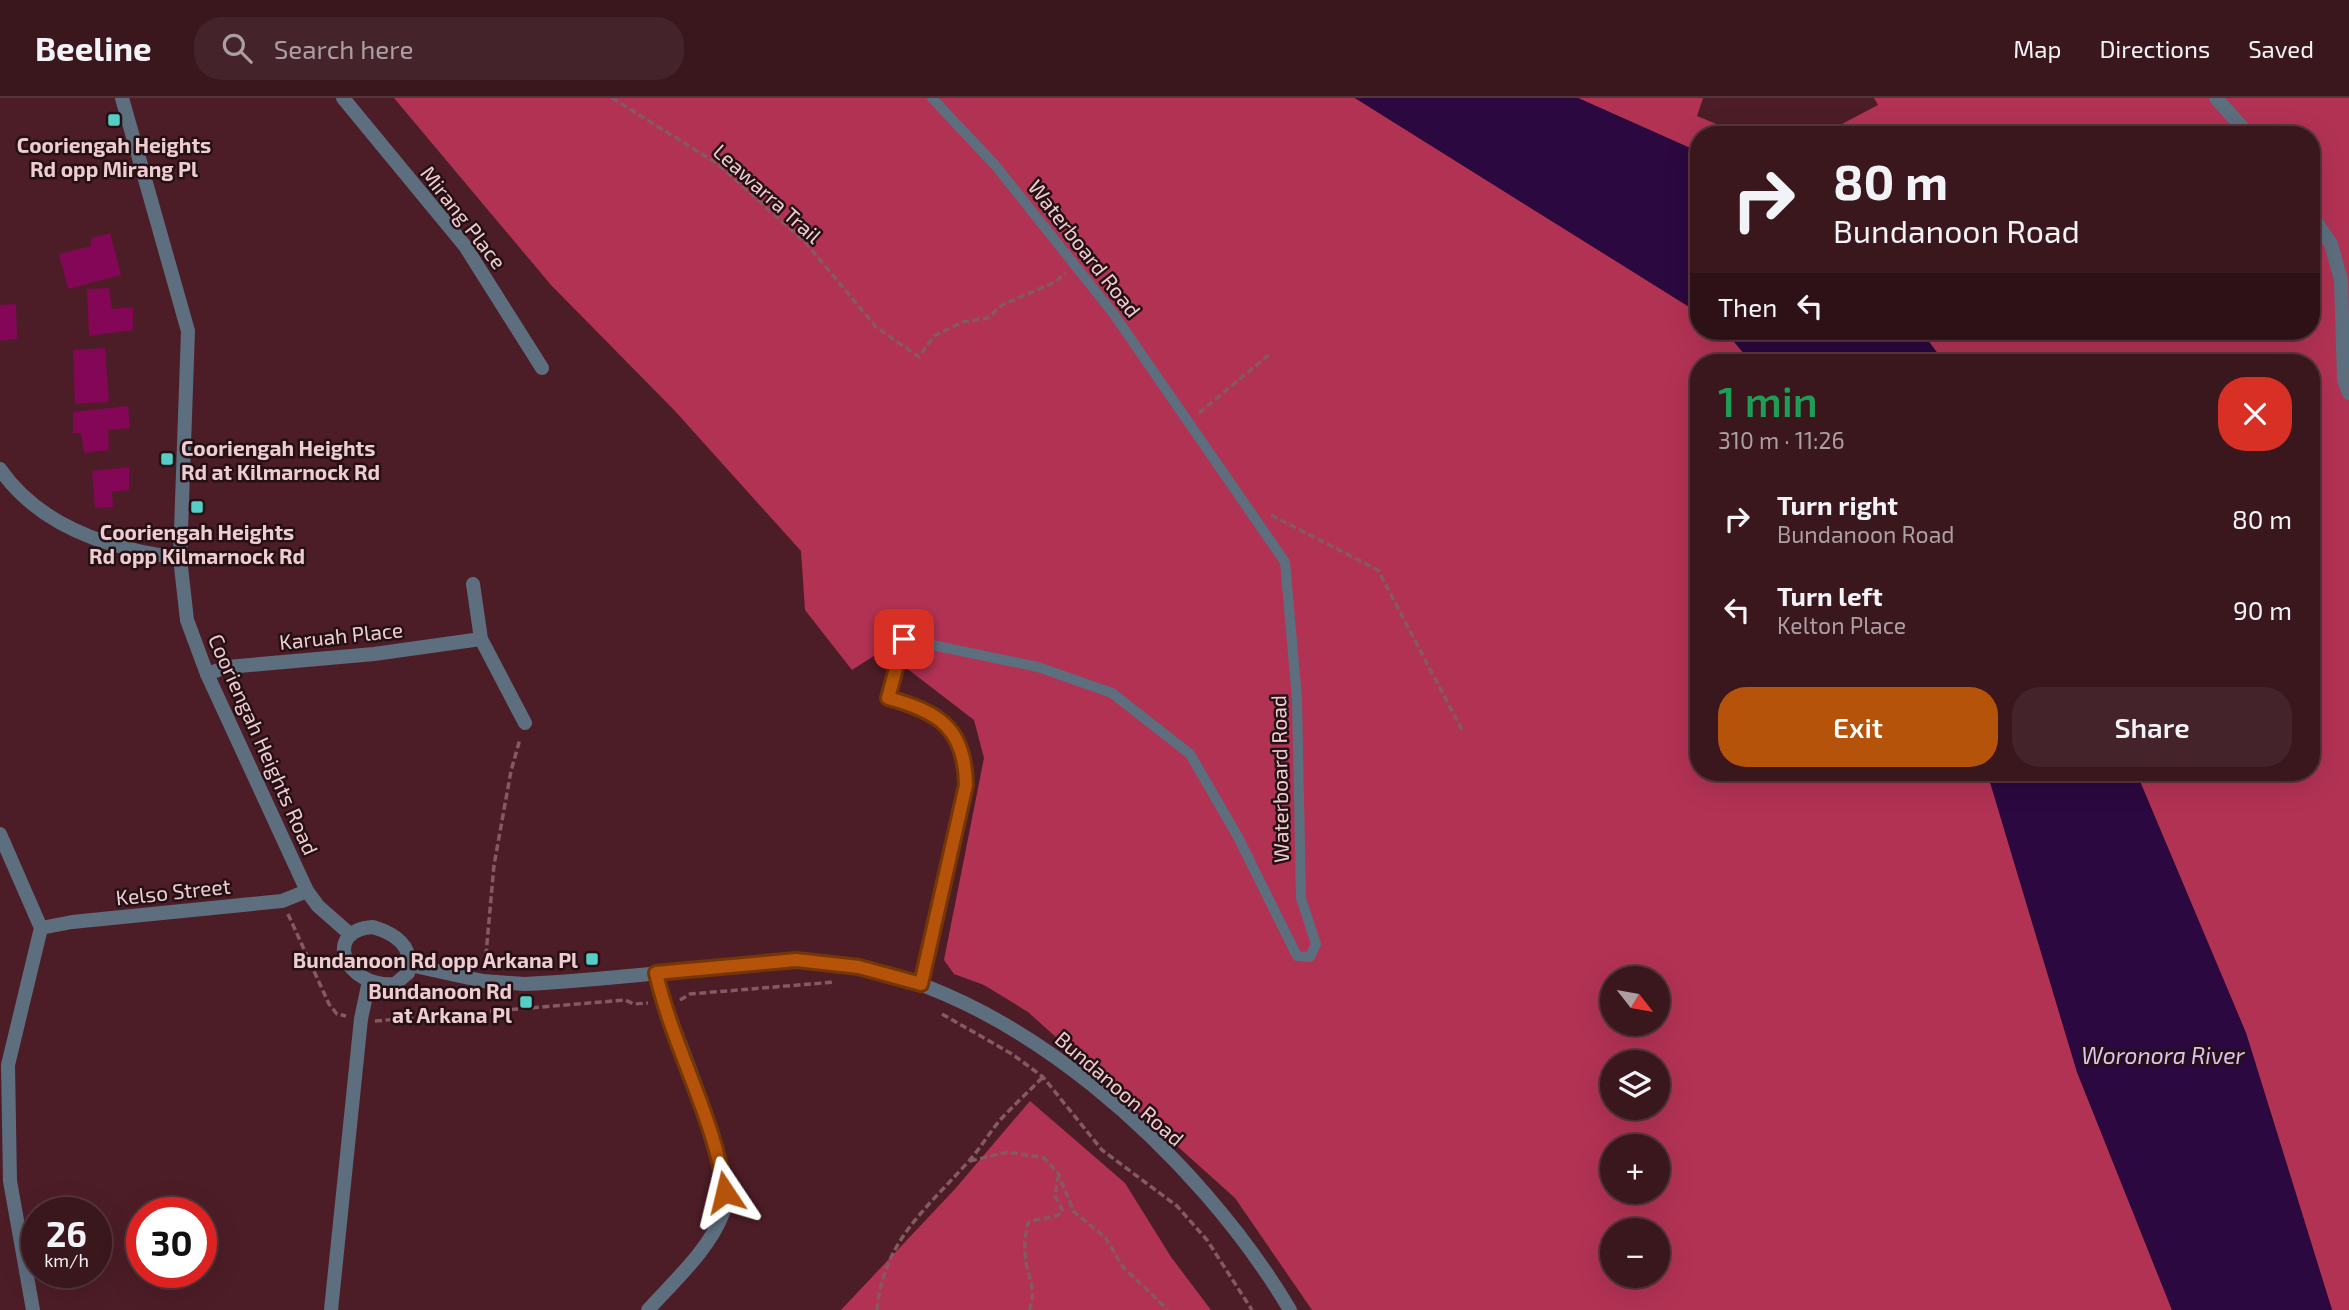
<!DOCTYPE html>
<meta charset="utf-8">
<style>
:root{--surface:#3a161d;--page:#45232a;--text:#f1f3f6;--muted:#ab9fa4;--line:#54353b;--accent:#b45309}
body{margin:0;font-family:"Exo 2",sans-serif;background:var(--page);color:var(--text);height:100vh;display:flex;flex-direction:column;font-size:26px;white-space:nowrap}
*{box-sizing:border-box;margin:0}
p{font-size:23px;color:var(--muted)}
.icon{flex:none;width:38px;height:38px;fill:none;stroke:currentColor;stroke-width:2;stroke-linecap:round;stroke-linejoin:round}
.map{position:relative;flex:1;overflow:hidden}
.side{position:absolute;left:1690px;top:256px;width:630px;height:427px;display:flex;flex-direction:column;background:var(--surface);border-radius:28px;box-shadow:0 7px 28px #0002,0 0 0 2px var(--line)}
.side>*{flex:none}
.hud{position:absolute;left:1690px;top:28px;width:630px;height:214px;border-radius:28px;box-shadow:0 7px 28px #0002,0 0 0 2px var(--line);background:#3a161d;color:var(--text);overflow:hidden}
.needle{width:46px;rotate:121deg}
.fabs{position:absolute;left:1600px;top:868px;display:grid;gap:14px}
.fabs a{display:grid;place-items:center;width:70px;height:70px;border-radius:50%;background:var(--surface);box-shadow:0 7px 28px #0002,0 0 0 2px var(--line);font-size:35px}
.speed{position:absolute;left:21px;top:1099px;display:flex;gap:14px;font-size:35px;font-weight:700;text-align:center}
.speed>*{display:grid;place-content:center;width:91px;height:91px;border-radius:50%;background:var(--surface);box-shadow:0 7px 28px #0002,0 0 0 2px var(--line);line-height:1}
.speed small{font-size:18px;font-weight:400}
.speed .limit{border:10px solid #d22;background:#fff;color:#111}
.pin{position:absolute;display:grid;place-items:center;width:60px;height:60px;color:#fff;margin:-30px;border-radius:14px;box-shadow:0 4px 10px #0006}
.me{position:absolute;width:77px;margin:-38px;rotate:350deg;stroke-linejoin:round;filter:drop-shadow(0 0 5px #0008)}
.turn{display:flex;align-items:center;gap:24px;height:147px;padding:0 28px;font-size:32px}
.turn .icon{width:91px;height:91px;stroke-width:2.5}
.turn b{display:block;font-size:49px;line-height:60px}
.then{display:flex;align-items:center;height:66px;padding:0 28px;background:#0003;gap:14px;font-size:26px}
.round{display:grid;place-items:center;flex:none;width:74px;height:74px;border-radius:28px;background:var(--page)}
.overview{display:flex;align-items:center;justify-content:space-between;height:119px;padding:0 28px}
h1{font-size:42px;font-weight:600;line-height:52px;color:#1e9e55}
.cta{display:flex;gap:14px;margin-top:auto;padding:14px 28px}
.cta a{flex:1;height:80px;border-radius:28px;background:var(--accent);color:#fff;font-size:28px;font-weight:600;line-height:80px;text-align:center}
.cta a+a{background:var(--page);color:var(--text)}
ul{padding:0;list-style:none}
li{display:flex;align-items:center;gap:21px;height:91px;padding:0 28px}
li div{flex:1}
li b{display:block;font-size:26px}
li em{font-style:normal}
header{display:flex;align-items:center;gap:42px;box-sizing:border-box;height:98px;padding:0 35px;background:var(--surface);border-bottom:2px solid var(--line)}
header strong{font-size:33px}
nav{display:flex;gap:38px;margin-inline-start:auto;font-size:24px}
.search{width:490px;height:63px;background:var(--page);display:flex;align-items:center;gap:18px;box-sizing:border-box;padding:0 24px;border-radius:28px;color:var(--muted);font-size:26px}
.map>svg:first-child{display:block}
.forest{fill:#b23254;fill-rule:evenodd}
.water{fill:#2b083f}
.building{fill:#830657}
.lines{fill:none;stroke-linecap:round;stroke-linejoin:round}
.path{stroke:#845961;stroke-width:3.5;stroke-dasharray:7 3.5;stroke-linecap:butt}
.service{stroke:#5d6e7f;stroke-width:10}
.minor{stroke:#5d6e7f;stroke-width:14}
.tertiary{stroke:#5d6e7f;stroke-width:14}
.route-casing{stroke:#753606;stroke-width:18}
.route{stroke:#b45309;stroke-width:12}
.poi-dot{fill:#55cec6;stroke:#251014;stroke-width:2.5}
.labels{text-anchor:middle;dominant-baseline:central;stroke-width:5;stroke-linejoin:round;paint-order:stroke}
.poi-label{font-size:21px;font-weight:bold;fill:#eecdd2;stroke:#251014}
.street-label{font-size:21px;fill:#eecdd2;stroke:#251014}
.water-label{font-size:23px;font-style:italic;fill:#ddc1f5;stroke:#251014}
</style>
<header>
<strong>Beeline</strong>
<div class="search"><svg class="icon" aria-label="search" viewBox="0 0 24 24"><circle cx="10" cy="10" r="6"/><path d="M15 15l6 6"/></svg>Search here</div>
<nav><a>Map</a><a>Directions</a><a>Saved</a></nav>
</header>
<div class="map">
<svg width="2349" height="1212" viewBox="0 0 2349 1212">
<rect width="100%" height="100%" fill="#4d1d27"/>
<path class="forest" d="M 394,0 L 1355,0 L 1699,215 L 1699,233 L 1725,233 L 1751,264 L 1699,264 L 1699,674 L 1987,674 L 2077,974 L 2172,1212 L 1312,1212 L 1235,1100 L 1028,914 L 984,887 L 954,876 L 944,862 L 984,660 L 974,622 L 883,552 L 852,572 L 805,512 L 801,453 L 675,313 L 551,187 ZM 1612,880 L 1657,880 L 1657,926 L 1612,926 ZM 1612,964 L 1657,964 L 1657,1010 L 1612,1010 ZM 1612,1048 L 1657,1048 L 1657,1094 L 1612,1094 ZM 1612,1132 L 1657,1132 L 1657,1178 L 1612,1178 Z
M 1578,0 L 1703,0 L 1697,18 L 1743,37 L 1699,37 L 1699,54 Z
M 1874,0 L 2349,0 L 2349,1212 L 2332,1212 L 2246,935 L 2136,674 L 2312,674 L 2312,264 L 1944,264 L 1921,233 L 2312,233 L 2312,37 L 1821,37 L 1878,7 Z
M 1030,1003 L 1125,1085 L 1171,1159 L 1211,1212 L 841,1212 L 955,1091 Z"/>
<path class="water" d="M 1355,0 L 1578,0 L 1699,54 L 1699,215 Z
M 1725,233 L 1921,233 L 1944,264 L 1751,264 Z
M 1987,674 L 2136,674 L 2246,935 L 2332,1212 L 2172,1212 L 2077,974 Z"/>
<path class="building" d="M 110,135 L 121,177 L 68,191 L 59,156 L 91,148 L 91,140 Z
M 109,190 L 112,211 L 133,209 L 133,232 L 89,238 L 87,191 Z
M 16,206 L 17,241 L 0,243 L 0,207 Z
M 105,250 L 109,304 L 75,306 L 73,252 Z
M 128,308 L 130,330 L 108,332 L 109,352 L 84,355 L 81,335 L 73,335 L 73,314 Z
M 129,369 L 129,392 L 112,394 L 113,409 L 95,410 L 92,373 Z"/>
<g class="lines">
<path class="path" d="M 612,0 L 718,66 L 806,145 L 876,229 L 919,259 L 934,238 L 963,224 L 988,220 L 1002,207 L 1055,184 L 1066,175
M 1199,315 L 1271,255
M 1271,417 L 1378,472 L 1462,632
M 288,816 L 329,906 L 337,916 L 346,918
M 485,868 L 494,767 L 511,673 L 520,641
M 680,902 L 690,896 L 835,884
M 942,916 L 1012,956 L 1043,979 L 1102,1052 L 1177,1108 L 1207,1142 L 1252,1212
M 375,923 L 625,902 L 634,906 L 648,905
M 970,1063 L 1008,1054 L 1044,1060 L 1058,1075 L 1074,1114 L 1105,1139 L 1123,1169 L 1168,1212
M 877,1212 C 883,1144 925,1112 968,1064 C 980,1051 989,1035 1001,1021 C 1014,1007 1029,993 1043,979
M 1029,1212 C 1037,1195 1029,1180 1026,1164 C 1024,1153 1025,1135 1028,1125 C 1040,1118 1053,1123 1063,1113 L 1055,1098 L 1058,1079"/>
<path class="service" d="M 888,600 L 903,541 L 1038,569 L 1112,595 L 1190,656 L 1238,739 L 1297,858 L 1310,859 L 1316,846 L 1301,800 L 1297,601 L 1285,464 L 1113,215 L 995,67 L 932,0"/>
<path class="minor" d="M 343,0 L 465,148 L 542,270
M 2216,0 L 2249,37
M 2312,118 L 2331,146 L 2341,182 L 2344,282 L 2349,295
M 0,371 C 40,429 113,452 180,460
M 473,486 L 481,541 L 525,625
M 207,576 L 227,569 L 374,556 L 481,541
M 888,600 C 939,615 965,630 966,687 L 921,885
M 0,736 L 41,830 L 8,967 L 10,1083 L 33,1212
M 41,830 L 72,824 L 282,803 L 307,793
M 331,1212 L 361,921 L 369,883
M 648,1212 C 675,1182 709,1152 723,1115 C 739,1071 668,928 656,875"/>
<path class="tertiary" d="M 122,0 L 188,233 L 180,460 L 187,522 L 207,576 L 307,793 L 318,808 L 351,837
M 373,829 C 396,836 414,848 408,875 L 395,886 C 344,890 322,832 373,829 Z
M 410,867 L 483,883 L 525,886 C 584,883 642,877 700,871 C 742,867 783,860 826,864 C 1010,882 1200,1060 1290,1212"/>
</g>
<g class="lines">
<g class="route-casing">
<path id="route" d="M 725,1094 C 714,1018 673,950 656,875 L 796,862 L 859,869 L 921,886 L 966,687 C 965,630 939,614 888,600 L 904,541"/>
</g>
<use href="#route" class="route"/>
</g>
<g class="poi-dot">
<rect x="107" y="15" width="14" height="14" rx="3.5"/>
<rect x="160" y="354" width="14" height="14" rx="3.5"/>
<rect x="190" y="402" width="14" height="14" rx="3.5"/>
<rect x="585" y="854" width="14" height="14" rx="3.5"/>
<rect x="519" y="897" width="14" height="14" rx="3.5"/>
</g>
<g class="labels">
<g class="poi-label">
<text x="114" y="46">Cooriengah Heights<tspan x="114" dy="24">Rd opp Mirang Pl</tspan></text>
<text x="181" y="349" text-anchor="start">Cooriengah Heights<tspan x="181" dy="24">Rd at Kilmarnock Rd</tspan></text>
<text x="197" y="433">Cooriengah Heights<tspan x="197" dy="24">Rd opp Kilmarnock Rd</tspan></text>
<text x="578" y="861" text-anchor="end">Bundanoon Rd opp Arkana Pl</text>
<text x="512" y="892" text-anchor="end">Bundanoon Rd<tspan x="512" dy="24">at Arkana Pl</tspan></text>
</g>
<g class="street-label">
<text transform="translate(768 95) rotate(42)">Leawarra Trail</text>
<text transform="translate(464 119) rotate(52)">Mirang Place</text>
<text transform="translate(1085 150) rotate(52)">Waterboard Road</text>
<text transform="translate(341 537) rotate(-6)">Karuah Place</text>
<text transform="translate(264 646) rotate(66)">Cooriengah Heights Road</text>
<text transform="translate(1279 681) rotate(-91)">Waterboard Road</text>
<text transform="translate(173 793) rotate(-6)">Kelso Street</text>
<text transform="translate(1120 990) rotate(41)">Bundanoon Road</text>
</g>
<g class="water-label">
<text x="2163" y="957">Woronora River</text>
</g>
</g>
</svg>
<div class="fabs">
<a><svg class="needle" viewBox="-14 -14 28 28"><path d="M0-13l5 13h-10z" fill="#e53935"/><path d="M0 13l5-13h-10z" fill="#ab9fa4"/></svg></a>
<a><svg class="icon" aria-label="layers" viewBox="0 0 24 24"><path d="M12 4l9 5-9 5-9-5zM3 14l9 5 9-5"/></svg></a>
<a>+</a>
<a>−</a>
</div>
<div class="speed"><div>26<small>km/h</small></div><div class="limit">30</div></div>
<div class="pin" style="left:904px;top:541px;background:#d93025"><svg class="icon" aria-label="arrive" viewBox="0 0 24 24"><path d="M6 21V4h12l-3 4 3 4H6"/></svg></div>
<svg class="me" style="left:725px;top:1094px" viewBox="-20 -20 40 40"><path d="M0-17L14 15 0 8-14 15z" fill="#b45309" stroke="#fff" stroke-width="4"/></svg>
<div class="hud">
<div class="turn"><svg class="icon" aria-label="right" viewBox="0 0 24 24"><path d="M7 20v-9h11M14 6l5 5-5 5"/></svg><div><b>80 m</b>Bundanoon Road</div></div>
<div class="then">Then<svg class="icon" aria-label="left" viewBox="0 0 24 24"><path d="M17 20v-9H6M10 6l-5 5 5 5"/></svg></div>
</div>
<section class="side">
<div class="overview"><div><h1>1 min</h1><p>310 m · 11:26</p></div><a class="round" style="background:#d93025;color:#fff"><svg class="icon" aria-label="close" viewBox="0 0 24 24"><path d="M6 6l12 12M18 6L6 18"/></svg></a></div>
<ul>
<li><svg class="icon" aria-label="right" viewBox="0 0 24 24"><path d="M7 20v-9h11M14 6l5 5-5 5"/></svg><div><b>Turn right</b><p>Bundanoon Road</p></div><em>80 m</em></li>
<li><svg class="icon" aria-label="left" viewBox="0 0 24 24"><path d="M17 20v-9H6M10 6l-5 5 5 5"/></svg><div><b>Turn left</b><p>Kelton Place</p></div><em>90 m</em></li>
</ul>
<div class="cta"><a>Exit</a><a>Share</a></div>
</section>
</div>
